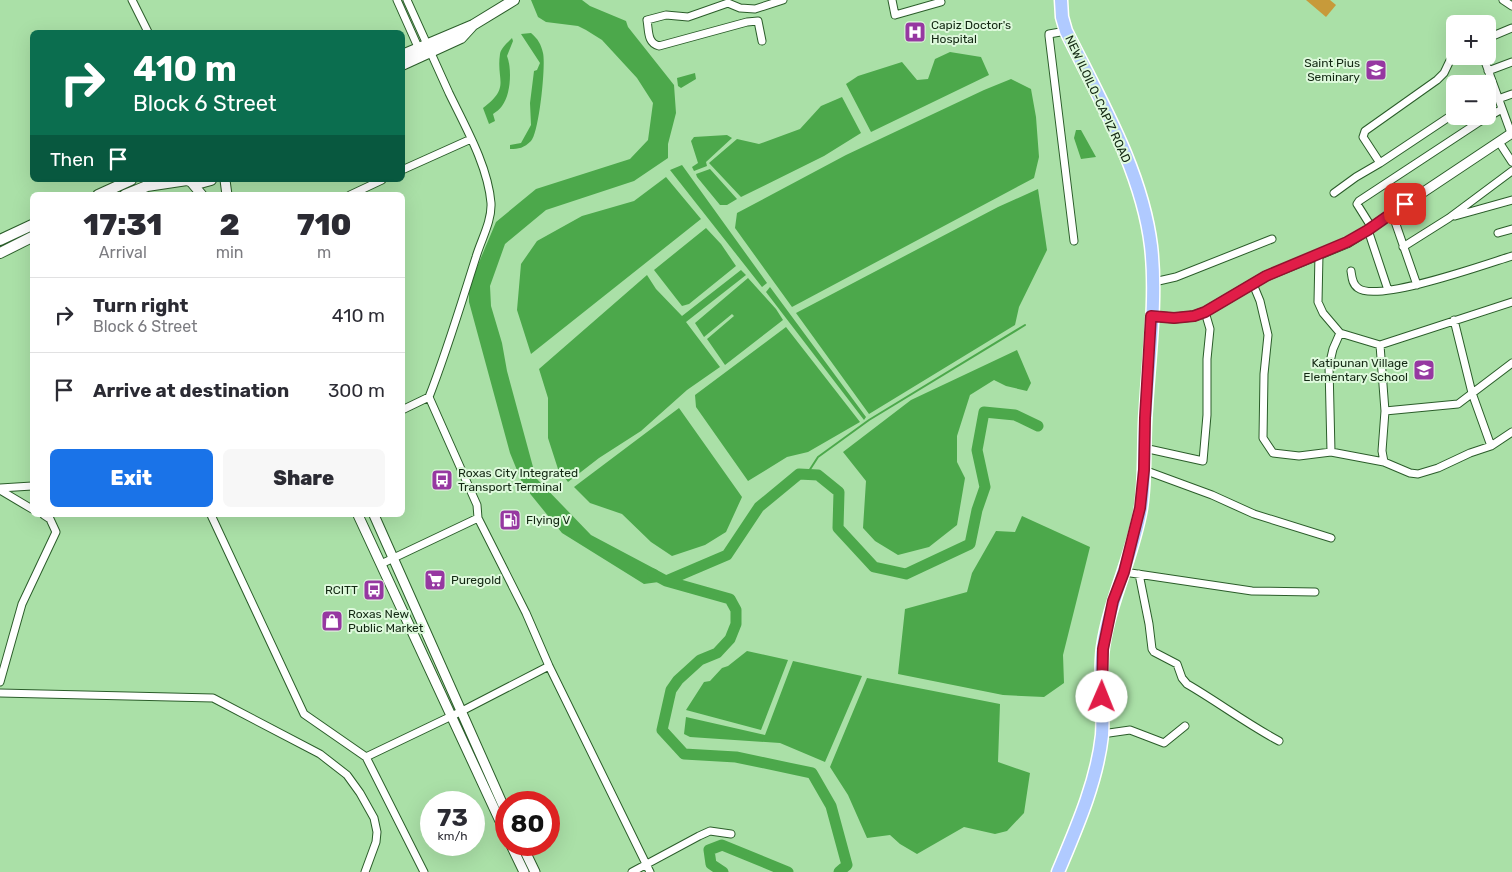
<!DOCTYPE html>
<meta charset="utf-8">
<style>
:root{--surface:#fff;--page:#f7f7f7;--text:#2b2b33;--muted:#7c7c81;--line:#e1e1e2;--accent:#1a73e8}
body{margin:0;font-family:Rubik,sans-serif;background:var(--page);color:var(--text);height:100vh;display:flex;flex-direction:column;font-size:19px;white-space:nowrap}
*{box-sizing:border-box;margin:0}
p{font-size:16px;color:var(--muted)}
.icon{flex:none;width:28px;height:28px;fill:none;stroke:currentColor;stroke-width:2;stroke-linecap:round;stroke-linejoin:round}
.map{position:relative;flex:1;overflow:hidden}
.side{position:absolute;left:30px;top:192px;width:375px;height:325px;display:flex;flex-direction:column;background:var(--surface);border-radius:8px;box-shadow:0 5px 20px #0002}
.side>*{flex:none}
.top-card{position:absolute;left:30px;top:30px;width:375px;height:152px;border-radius:8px;box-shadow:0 5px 20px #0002;background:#0b6e4f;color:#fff;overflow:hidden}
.tools{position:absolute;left:1446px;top:15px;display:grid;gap:10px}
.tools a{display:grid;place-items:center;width:50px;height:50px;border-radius:8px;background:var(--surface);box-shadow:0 5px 20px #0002;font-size:25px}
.speed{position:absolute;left:420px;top:791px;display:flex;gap:10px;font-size:25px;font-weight:700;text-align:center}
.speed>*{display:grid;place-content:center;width:65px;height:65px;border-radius:50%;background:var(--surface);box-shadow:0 5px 20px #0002;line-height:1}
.speed small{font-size:12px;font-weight:400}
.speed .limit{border:8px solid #d22;background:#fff;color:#111}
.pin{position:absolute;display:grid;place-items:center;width:42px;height:42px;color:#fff;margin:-21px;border-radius:10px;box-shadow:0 2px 8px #0006}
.me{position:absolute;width:55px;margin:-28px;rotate:1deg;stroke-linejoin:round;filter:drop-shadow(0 0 4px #0008)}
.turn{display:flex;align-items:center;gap:18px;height:105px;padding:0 20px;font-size:22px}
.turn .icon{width:65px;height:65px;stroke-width:2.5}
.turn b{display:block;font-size:35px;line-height:42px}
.then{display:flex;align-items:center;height:48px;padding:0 20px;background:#0003;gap:10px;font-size:19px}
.eta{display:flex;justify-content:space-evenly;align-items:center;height:85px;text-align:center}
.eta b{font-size:30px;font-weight:800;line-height:35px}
.primary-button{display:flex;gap:10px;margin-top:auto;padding:10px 20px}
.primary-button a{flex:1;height:58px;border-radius:8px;background:var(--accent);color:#fff;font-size:20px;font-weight:800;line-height:58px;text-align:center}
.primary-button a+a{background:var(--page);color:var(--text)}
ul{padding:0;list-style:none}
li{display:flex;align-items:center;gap:15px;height:75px;padding:0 20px;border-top:1px solid var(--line)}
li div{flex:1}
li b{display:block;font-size:19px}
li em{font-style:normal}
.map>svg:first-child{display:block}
.green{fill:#c79a3a}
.water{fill:#4ca84b}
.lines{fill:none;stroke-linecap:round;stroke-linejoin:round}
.stream{stroke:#4ca84b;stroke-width:2}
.river{stroke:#4ca84b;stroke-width:11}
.minor-casing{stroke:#2b5d2a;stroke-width:9}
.tertiary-casing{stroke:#2b5d2a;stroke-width:11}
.secondary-casing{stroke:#2b5d2a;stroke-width:12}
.trunk-casing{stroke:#fff;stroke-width:15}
.minor{stroke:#fff;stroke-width:7}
.tertiary{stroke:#fff;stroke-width:9}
.secondary{stroke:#fff;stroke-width:10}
.trunk{stroke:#b0caff;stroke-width:12}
.route-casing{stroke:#92132f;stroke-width:12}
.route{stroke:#e11d48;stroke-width:9}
.labels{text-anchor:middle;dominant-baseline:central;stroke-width:4;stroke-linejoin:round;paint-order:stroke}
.poi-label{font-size:12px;fill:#132813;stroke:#def9dc;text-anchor:start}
.street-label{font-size:12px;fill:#132813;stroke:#def9dc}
</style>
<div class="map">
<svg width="1512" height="872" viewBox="0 0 1512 872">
<rect width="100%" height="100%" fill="#aae0a7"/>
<path class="green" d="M 1306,0 L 1330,0 L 1336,5 L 1326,17 Z"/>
<path class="water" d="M 531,0 L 582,0 L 590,6 L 626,21 L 628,27 L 674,85 L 676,113 L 668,144 L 668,158 L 634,181 L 546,210 L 505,244 L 490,286 L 491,306 L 502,343 L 507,371 L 536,478 L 591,535 L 657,570 L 666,581 L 644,584 L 562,533 L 523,485 L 510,453 L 469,302 L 469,286 L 496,222 L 536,189 L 630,159 L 648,140 L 653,103 L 637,78 L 602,40 L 586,30 L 578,26 L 546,22 L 538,17 Z
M 531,33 C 538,39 541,44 543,53 C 546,65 539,133 531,141 C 524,148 519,149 510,149 L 510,145 L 521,143 L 531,125 L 530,103 L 534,71 L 537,70 L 540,63 L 521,34 Z
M 512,38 L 513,41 L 507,56 C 512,68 511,95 502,106 C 500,109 496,112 493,114 L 495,121 L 489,124 L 483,108 C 511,87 496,81 500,54 C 501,48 507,43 512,38 Z
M 950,52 L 981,57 L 989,75 L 871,132 L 846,84 L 858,76 L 902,62 L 917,80 L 928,79 L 935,59 Z
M 695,73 L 696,79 L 681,88 L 678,86 L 677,78 Z
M 1011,79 L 1031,89 L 1036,117 L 1039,157 L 1034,178 L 792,307 L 735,228 L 737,213 L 846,155 L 984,90 Z
M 842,97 L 861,133 L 824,156 L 741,197 L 709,163 L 737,139 L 759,144 L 800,129 L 821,106 Z
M 1076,130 L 1081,130 L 1096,157 L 1081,159 L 1074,138 Z
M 727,135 L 732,138 L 706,162 L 707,166 L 694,171 L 692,167 L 698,163 L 691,141 L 694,137 Z
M 682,165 L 767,283 L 762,287 L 670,170 Z
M 710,169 L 737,199 L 727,205 L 720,205 L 697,177 L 696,174 Z
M 666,177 L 701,219 L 531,354 L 517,310 L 521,264 L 537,241 L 582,216 L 634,201 Z
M 1038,189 L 1047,250 L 1019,307 L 1015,325 L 869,414 L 796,313 L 998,207 Z
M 706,228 L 721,244 L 736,266 L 689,304 L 682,306 L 654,270 Z
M 741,270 L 746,275 L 686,322 L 720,367 L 687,390 L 641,431 L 599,458 L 568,482 L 558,469 L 548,438 L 548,398 L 539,369 L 647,275 L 656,289 L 682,316 Z
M 748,278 L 776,309 L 783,320 L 725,365 L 707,339 L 734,316 L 732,314 L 704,337 L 695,323 Z
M 770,287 L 866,417 L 864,420 L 766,292 Z
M 786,327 L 860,422 L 808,452 L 787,457 L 748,481 L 696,407 L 695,395 Z
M 1017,350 L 1031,383 L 1027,391 L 1006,386 L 994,380 L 970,395 L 957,436 L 957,462 L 965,478 L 957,525 L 929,547 L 898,555 L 875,541 L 863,528 L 866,481 L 843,452 L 911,400 Z
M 679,408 L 742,497 L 726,532 L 705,545 L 672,556 L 651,542 L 622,514 L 590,503 L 574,487 Z
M 1022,516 L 1090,547 L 1063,655 L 1064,683 L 1044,697 L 1003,695 L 898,674 L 905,609 L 967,592 L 972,573 L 996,531 L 1015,532 Z
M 747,651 L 788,660 L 761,730 L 686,710 L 704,682 L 710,681 L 722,668 L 728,666 Z
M 793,661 L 862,676 L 825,762 L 780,743 L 690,737 L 684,734 L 686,717 L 765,735 Z
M 867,678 L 1000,704 L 998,762 L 1030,773 L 1024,813 L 1007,831 L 995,834 L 964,827 L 917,854 L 900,844 L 890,835 L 867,838 L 848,795 L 830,767 Z"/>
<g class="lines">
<path class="stream" d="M 807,474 L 818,457 L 869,420 L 1025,325"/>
<path class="river" d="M 653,574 L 666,581 L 730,599 L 736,610 L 736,624 L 730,639 L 717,653 L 700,660 L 678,680 L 671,690 L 662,730 L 684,754 L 736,757 L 812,773 L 831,806 L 847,865 L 839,872
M 666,581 L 727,555 L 759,507 L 799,474 L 818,475 L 839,492 L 838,528 L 874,567 L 906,574 L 970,544 L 977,510 L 985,487 L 977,450 L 984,412 L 1015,415 L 1038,426
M 723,872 L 711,864 L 709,850 L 722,845 L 788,872"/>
<g class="minor-casing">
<path id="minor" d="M 132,0 L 148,32
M 397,0 L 418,47
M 892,0 L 895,15 L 941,2 L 940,0
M 1503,0 L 1512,6
M 1066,31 L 1049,34 L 1049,36 L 1074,241
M 1488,38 L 1512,28
M 762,41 L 758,21 L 747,22 L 659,46 C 647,43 649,31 647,20 L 666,15 L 688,17 L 728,3 L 740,8 L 755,9 L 783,0
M 1455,50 L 1444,73 L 1437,80 L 1365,131 L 1363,137 L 1380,163 L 1455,113
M 1483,56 L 1511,133
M 1488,71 L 1512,62
M 1488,93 L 1495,90
M 1498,99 L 1512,94
M 1499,142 L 1512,162
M 402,170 L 471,139
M 1334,193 L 1356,177 L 1380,163
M 350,195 L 382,180
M 1392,213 L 1417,285
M 1455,216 L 1512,200
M 1372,228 L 1357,204 L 1359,201 L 1479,122 L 1502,109
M 1368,230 L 1388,290
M 1498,233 L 1512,229
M 1403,247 L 1449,218 L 1512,171
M 1319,254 L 1318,302 L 1323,313 L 1340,333 L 1380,345 L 1512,302
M 1351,271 C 1352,277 1352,284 1358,288 C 1377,303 1486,264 1512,256
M 1154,282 L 1176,277 L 1272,239
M 1253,284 L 1260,301 L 1268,335 L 1264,374 L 1263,438 L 1273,453 L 1299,456 L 1331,452 L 1384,462 L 1410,473 L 1418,474 L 1438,468 L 1470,453 L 1491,446 L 1512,432
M 1454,320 L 1472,393 L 1491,446
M 1380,345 L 1385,411 L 1382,451 L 1384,462
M 429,397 L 477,505 L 478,518 L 526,613 L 549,666 L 650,872
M 402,410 L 429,397 C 447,351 461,304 476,257 C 481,240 492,221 491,203 C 488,166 465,126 449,93 C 435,62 421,31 407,0
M 1385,411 L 1458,404 L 1512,363
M 1144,448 L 1203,461 L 1207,415 L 1207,359 L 1210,329 L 1205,312
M 1331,452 L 1329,366 L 1333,349 L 1340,333
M 1144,470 L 1212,495 L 1254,514 L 1331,538
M 0,488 L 32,486
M 0,490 L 32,509
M 211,515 L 304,714 L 366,757 L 424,872
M 381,564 L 478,518
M 1124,572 L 1252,591 L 1315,592
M 1139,574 L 1149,624 L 1152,649 L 1154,652 L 1177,664 L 1182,678 L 1187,684 C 1218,702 1247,724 1279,741
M 0,682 L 22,604 L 56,532 L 50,519 L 44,515
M 0,693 L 213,698 L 320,754 L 347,775 L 360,793 L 374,818 L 377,832 L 376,842 L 365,872
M 1102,734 L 1130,730 L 1164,743 L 1185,726
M 366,757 L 460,712 L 549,666
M 632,872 L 699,836 L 710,831 L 731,834"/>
</g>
<g class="tertiary-casing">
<path id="tertiary" d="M 225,180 L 227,195
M 191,182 L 202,195
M 1151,316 L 1174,318 L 1194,316 L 1205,312 L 1266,276 L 1347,243 L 1368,230 L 1392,213 L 1512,133
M 358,515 L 506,834
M 374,515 L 506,812
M 511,845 L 524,872
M 522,845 L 535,872"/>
</g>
<g class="secondary-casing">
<path id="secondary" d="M 402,55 L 473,25 L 514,0
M 402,65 L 461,38 L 472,26
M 186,180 L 200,183 L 211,180
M 98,195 L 131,180
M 125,195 L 147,186 L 187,180
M 0,240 L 32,225
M 0,253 L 32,237"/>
</g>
<g class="trunk-casing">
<path id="trunk" d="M 1058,872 C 1076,829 1097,782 1102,735 C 1104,706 1099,676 1103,647 C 1110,599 1133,556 1141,508 C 1146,475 1143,441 1146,407 C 1149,356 1157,297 1151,246 C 1142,171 1099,98 1066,31 L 1062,17 L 1061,0"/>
</g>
<use href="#minor" class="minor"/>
<use href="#tertiary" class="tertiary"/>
<use href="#secondary" class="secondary"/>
<use href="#trunk" class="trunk"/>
</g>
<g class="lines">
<g class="route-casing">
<path id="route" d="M 1102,697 L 1103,649 L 1113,601 L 1124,572 L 1140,508 L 1144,470 L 1145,418 L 1151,316 L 1174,318 L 1194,316 L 1205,312 L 1266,276 L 1347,242 L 1368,230 L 1405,204"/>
</g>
<use href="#route" class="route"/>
</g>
<defs>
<g id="hospital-square" transform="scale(1.125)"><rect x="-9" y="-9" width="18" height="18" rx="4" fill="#9638a1" stroke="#def9dc"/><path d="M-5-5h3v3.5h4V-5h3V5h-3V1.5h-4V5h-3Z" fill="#fff"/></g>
<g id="university-square" transform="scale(1.125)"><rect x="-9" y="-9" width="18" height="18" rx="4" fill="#9638a1" stroke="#def9dc"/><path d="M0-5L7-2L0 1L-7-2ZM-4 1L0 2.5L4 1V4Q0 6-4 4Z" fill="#fff"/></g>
<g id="school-square" transform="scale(1.125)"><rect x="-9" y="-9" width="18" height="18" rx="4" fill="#9638a1" stroke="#def9dc"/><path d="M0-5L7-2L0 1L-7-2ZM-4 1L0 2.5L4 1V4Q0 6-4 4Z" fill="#fff"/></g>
<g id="bus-square" transform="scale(1.125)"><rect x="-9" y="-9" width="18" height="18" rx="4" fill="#9638a1" stroke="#def9dc"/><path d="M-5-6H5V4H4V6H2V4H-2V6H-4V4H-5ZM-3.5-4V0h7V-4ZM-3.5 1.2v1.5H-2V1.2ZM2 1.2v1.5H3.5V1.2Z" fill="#fff"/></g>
<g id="fuel-square" transform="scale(1.125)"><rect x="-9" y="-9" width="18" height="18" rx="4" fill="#9638a1" stroke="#def9dc"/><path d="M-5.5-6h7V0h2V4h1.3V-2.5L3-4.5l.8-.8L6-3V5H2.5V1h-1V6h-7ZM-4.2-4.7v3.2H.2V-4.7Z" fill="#fff"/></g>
<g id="supermarket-square" transform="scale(1.125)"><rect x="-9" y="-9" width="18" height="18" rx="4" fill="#9638a1" stroke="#def9dc"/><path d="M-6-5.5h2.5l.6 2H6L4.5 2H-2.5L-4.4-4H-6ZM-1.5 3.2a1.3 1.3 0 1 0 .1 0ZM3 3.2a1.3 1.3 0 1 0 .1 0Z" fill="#fff"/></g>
<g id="shop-square" transform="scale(1.125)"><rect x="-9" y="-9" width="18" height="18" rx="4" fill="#9638a1" stroke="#def9dc"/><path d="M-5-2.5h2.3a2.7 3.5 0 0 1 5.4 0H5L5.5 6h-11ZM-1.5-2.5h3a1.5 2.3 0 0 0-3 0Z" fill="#fff"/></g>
</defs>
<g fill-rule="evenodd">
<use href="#hospital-square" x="915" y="32"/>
<use href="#university-square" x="1376" y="70"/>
<use href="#school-square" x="1424" y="370"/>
<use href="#bus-square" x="442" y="480"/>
<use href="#fuel-square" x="510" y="520"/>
<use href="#supermarket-square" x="435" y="580"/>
<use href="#bus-square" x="374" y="590"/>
<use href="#shop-square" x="332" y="621"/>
</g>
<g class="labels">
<g class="poi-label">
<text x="931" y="25">Capiz Doctor's<tspan x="931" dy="14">Hospital</tspan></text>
<text x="1360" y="63" text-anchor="end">Saint Pius<tspan x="1360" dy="14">Seminary</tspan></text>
<text x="1408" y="363" text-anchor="end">Katipunan Village<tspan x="1408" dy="14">Elementary School</tspan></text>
<text x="458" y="473">Roxas City Integrated<tspan x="458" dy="14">Transport Terminal</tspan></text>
<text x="526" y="520">Flying V</text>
<text x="451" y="580">Puregold</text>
<text x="358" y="590" text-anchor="end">RCITT</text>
<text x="348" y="614">Roxas New<tspan x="348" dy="14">Public Market</tspan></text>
</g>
<g class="street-label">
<text transform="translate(1098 99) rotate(65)">NEW ILOILO-CAPIZ ROAD</text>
</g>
</g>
</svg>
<div class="tools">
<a>+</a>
<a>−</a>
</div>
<div class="speed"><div>73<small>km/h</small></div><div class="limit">80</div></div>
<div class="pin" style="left:1405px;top:204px;background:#d93025"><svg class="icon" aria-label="arrive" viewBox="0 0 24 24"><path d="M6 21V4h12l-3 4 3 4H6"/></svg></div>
<svg class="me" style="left:1102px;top:697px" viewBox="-20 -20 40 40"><circle r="19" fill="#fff"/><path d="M0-13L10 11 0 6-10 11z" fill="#e11d48"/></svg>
<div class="top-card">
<div class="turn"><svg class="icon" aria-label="right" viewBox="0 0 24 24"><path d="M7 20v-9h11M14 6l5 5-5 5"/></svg><div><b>410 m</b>Block 6 Street</div></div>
<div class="then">Then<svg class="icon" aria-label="arrive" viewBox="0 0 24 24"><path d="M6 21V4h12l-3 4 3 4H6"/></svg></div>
</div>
<section class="side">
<div class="eta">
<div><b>17:31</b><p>Arrival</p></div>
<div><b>2</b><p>min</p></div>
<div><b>710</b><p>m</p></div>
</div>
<ul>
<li><svg class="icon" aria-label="right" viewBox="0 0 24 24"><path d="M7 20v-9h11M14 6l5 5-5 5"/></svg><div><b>Turn right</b><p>Block 6 Street</p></div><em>410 m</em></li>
<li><svg class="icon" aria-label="arrive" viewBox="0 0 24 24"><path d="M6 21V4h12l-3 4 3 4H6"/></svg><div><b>Arrive at destination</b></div><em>300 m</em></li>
</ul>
<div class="primary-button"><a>Exit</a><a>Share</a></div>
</section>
</div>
